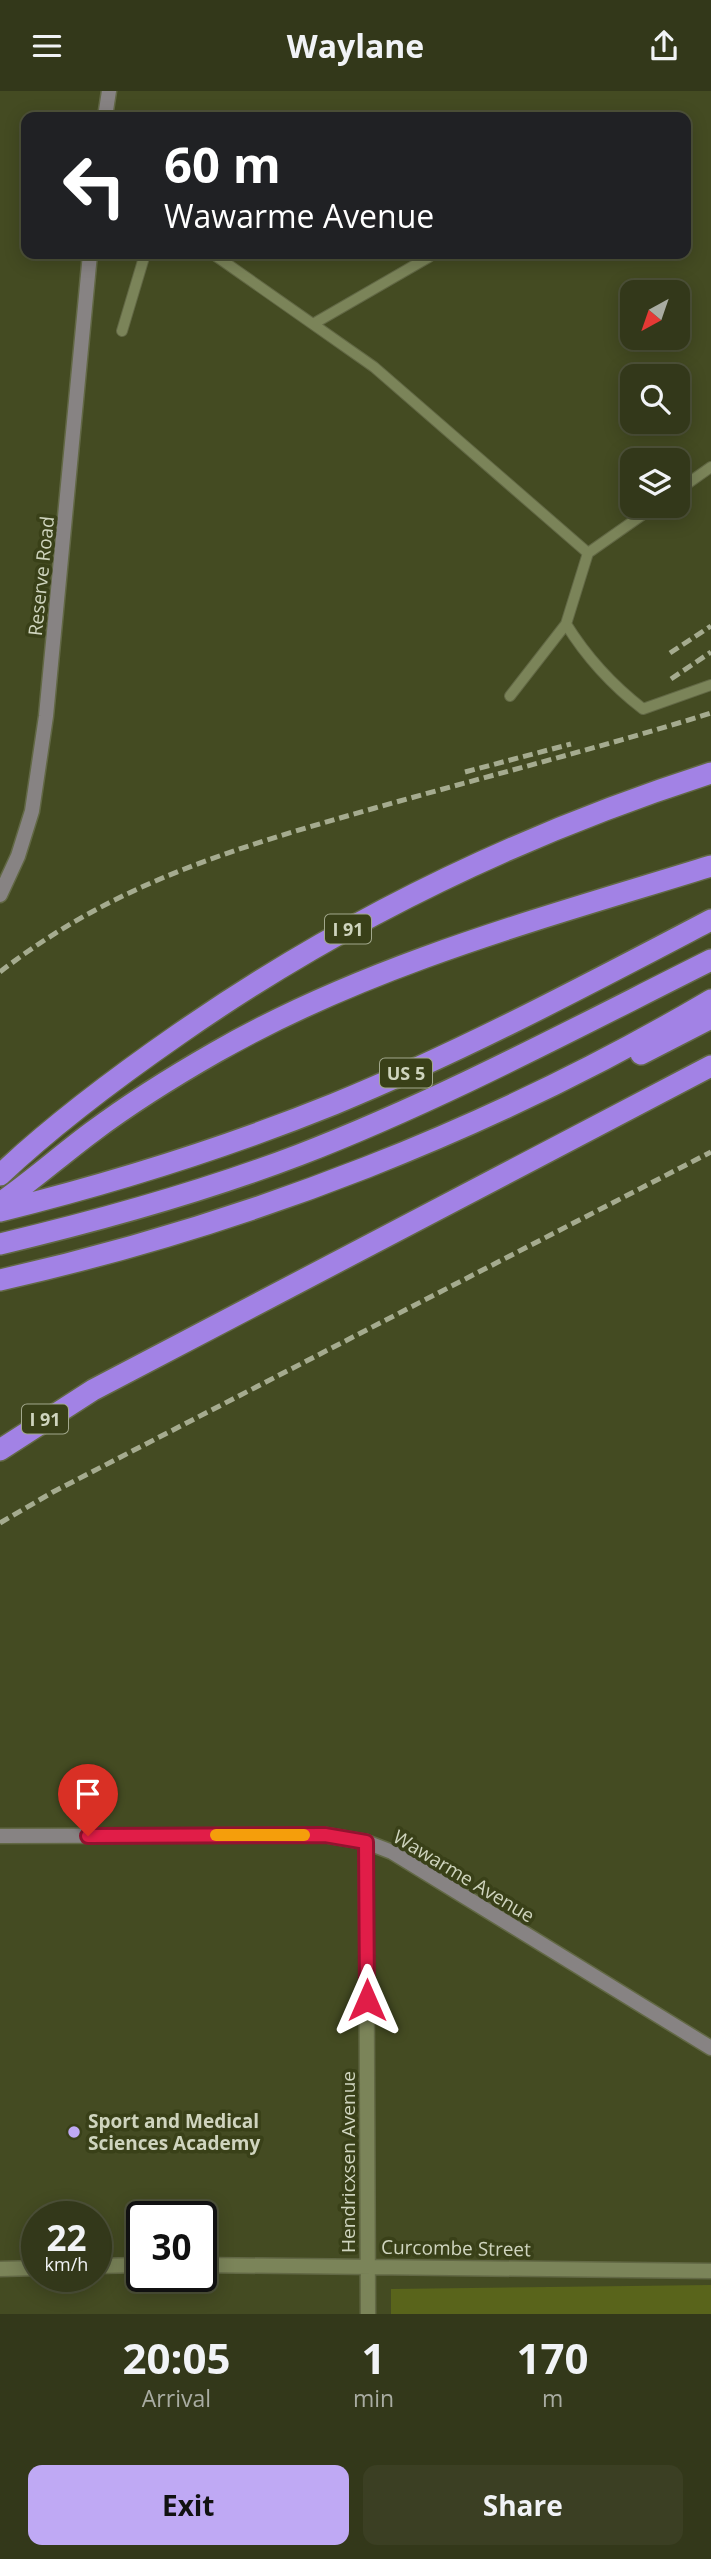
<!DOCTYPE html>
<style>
:root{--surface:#33381a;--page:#3b3f23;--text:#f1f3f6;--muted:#a9aca2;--line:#4e5239;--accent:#bfa9f4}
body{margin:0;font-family:"Open Sans",sans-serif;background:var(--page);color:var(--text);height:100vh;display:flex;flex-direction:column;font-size:26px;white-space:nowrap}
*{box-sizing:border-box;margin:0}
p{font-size:23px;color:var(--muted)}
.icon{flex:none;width:38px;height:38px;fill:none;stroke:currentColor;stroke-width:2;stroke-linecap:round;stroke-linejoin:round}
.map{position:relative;height:2223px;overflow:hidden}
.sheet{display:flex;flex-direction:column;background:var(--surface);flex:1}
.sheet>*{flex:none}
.top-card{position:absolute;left:21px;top:21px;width:670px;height:147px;border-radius:14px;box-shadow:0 4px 18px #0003,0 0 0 2px var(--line);background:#202124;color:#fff;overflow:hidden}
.needle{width:46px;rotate:220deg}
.tools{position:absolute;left:620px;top:189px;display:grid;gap:14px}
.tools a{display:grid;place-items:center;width:70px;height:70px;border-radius:14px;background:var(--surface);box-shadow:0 4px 18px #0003,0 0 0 2px var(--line);font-size:35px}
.speed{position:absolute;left:21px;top:2110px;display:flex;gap:14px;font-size:35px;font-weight:700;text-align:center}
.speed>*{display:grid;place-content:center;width:91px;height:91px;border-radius:50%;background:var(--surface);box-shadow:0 4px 18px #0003,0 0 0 2px var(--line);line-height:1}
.speed small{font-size:18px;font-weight:400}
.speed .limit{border:4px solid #111;border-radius:10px;background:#fff;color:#111}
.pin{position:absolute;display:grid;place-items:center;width:60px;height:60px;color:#fff;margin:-72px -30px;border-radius:50% 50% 50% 0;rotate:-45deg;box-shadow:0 0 7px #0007}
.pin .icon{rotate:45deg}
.me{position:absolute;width:77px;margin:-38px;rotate:0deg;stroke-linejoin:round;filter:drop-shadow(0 0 5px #0008)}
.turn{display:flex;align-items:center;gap:24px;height:147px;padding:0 28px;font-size:32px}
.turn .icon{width:91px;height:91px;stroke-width:2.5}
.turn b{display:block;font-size:49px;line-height:60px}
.eta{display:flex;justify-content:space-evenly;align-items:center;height:119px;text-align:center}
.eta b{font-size:42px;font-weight:700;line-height:49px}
.button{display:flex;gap:14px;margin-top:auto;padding:14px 28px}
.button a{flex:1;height:80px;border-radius:14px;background:var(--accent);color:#111;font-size:28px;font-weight:700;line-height:80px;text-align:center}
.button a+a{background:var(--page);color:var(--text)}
header{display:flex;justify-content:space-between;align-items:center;height:91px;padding:0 28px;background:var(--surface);font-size:32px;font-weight:700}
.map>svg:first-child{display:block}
.green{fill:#59641b}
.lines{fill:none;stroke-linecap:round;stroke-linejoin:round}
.lane-casing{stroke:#626845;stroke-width:12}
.street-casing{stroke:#626845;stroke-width:17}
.secondary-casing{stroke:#626845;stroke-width:17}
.highway-casing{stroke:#626845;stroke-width:24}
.lane{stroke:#7b8459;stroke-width:10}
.street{stroke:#7b8459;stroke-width:14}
.secondary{stroke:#878383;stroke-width:14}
.highway{stroke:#a282e5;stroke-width:21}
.rail{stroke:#a5ab8f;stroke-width:5;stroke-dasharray:10 5;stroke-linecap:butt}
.route-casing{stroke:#92132f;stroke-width:18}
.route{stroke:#e11d48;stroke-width:12}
.slow{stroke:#f59e0b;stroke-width:12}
.poi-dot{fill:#bfa9f4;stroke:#394018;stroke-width:2.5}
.labels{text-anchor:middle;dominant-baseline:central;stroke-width:7;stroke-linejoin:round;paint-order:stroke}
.shield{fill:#394018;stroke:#a2a88c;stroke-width:2}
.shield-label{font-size:18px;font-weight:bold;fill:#cfd4be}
.street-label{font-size:19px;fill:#cfd4be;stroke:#394018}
.poi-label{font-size:19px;font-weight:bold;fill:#cfd4be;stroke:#394018;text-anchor:start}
</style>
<header><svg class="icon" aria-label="menu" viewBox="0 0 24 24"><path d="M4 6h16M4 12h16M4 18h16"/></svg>Waylane<svg class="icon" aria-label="share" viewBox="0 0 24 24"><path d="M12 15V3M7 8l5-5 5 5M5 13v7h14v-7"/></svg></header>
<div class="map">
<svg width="711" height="2223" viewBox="0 0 711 2223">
<rect width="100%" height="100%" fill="#444b22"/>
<path class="green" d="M 711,2194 L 711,2223 L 391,2223 L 391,2198 Z"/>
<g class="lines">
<g class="lane-casing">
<path id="lane" d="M 213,163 L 374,276 L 588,462
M 313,233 L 429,166
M 122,240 L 145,163
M 677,400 L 711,376
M 655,415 L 588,462 L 566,533 C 587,567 612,594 643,618 L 711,594
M 510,605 L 566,533"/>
</g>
<g class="street-casing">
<path id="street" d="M 366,1751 L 368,2223
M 201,2174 L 711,2180
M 96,2175 L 142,2174
M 0,2178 L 37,2177"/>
</g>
<g class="secondary-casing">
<path id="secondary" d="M 105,26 L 109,0
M 0,804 L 18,765 L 32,720 L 46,625 L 90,163
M 0,1745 L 325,1744 L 366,1751 L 392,1761 L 711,1957"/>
</g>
<g class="highway-casing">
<path id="highway" d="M 641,963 L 711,927
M 0,1084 C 55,1032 117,986 179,943 C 343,829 521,743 711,682
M 0,1112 C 32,1090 61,1064 92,1041 C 132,1011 174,985 216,961 C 370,873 543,827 711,775
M 0,1120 C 113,1092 225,1057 334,1013 C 463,960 587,894 711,829
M 0,1153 C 101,1129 202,1101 299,1064 C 441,1009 575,937 711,869
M 0,1189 C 248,1133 492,1038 711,909
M 0,1359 L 93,1299 L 711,975"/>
</g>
<use href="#lane" class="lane"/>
<use href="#street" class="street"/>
<use href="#secondary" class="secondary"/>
<use href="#highway" class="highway"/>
<path class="rail" d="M 670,562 L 711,535
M 671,588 L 711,561
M 465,681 L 571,653
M 0,881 C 114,792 238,756 375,717 C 487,685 600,657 711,622
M 0,1432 L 53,1401 L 711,1061"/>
</g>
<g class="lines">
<g class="route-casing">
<path id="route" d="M 88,1745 L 325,1744 L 366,1751 L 367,1909"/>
</g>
<use href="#route" class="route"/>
<path class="slow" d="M 216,1744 L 304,1744"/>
</g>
<circle class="poi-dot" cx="74" cy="2041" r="7"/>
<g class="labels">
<g class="shield">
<rect x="325" y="823.5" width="46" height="29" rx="5"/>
<rect x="380" y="967.5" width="52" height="29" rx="5"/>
<rect x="22" y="1313.5" width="46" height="29" rx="5"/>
</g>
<g class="shield-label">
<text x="348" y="838">I 91</text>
<text x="406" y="982">US 5</text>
<text x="45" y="1328">I 91</text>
</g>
<g class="street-label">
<text transform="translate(41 485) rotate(-84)">Reserve Road</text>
<text transform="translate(464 1785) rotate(31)">Wawarme Avenue</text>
<text transform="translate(348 2071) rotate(-90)">Hendricxsen Avenue</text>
<text transform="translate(456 2157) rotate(1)">Curcombe Street</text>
</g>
<g class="poi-label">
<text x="88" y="2030">Sport and Medical<tspan x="88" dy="22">Sciences Academy</tspan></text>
</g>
</g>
</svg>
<div class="tools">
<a><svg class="needle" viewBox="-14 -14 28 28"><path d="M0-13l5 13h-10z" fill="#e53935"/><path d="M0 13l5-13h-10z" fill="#a9aca2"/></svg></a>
<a><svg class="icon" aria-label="search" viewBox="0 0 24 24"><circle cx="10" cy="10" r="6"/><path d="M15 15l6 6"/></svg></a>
<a><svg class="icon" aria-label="layers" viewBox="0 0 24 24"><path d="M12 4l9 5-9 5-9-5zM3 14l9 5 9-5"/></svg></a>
</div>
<div class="speed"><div>22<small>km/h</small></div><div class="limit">30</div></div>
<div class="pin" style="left:88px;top:1745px;background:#d93025"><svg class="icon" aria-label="arrive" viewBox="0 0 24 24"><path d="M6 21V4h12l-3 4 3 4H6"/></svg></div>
<svg class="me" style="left:367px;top:1909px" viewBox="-20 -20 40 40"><path d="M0-17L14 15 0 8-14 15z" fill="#e11d48" stroke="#fff" stroke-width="4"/></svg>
<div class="top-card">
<div class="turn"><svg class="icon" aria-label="left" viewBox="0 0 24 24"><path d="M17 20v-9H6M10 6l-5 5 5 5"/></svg><div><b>60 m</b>Wawarme Avenue</div></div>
</div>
</div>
<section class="sheet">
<div class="eta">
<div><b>20:05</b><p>Arrival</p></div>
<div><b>1</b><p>min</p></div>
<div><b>170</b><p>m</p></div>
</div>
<div class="button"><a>Exit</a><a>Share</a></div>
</section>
